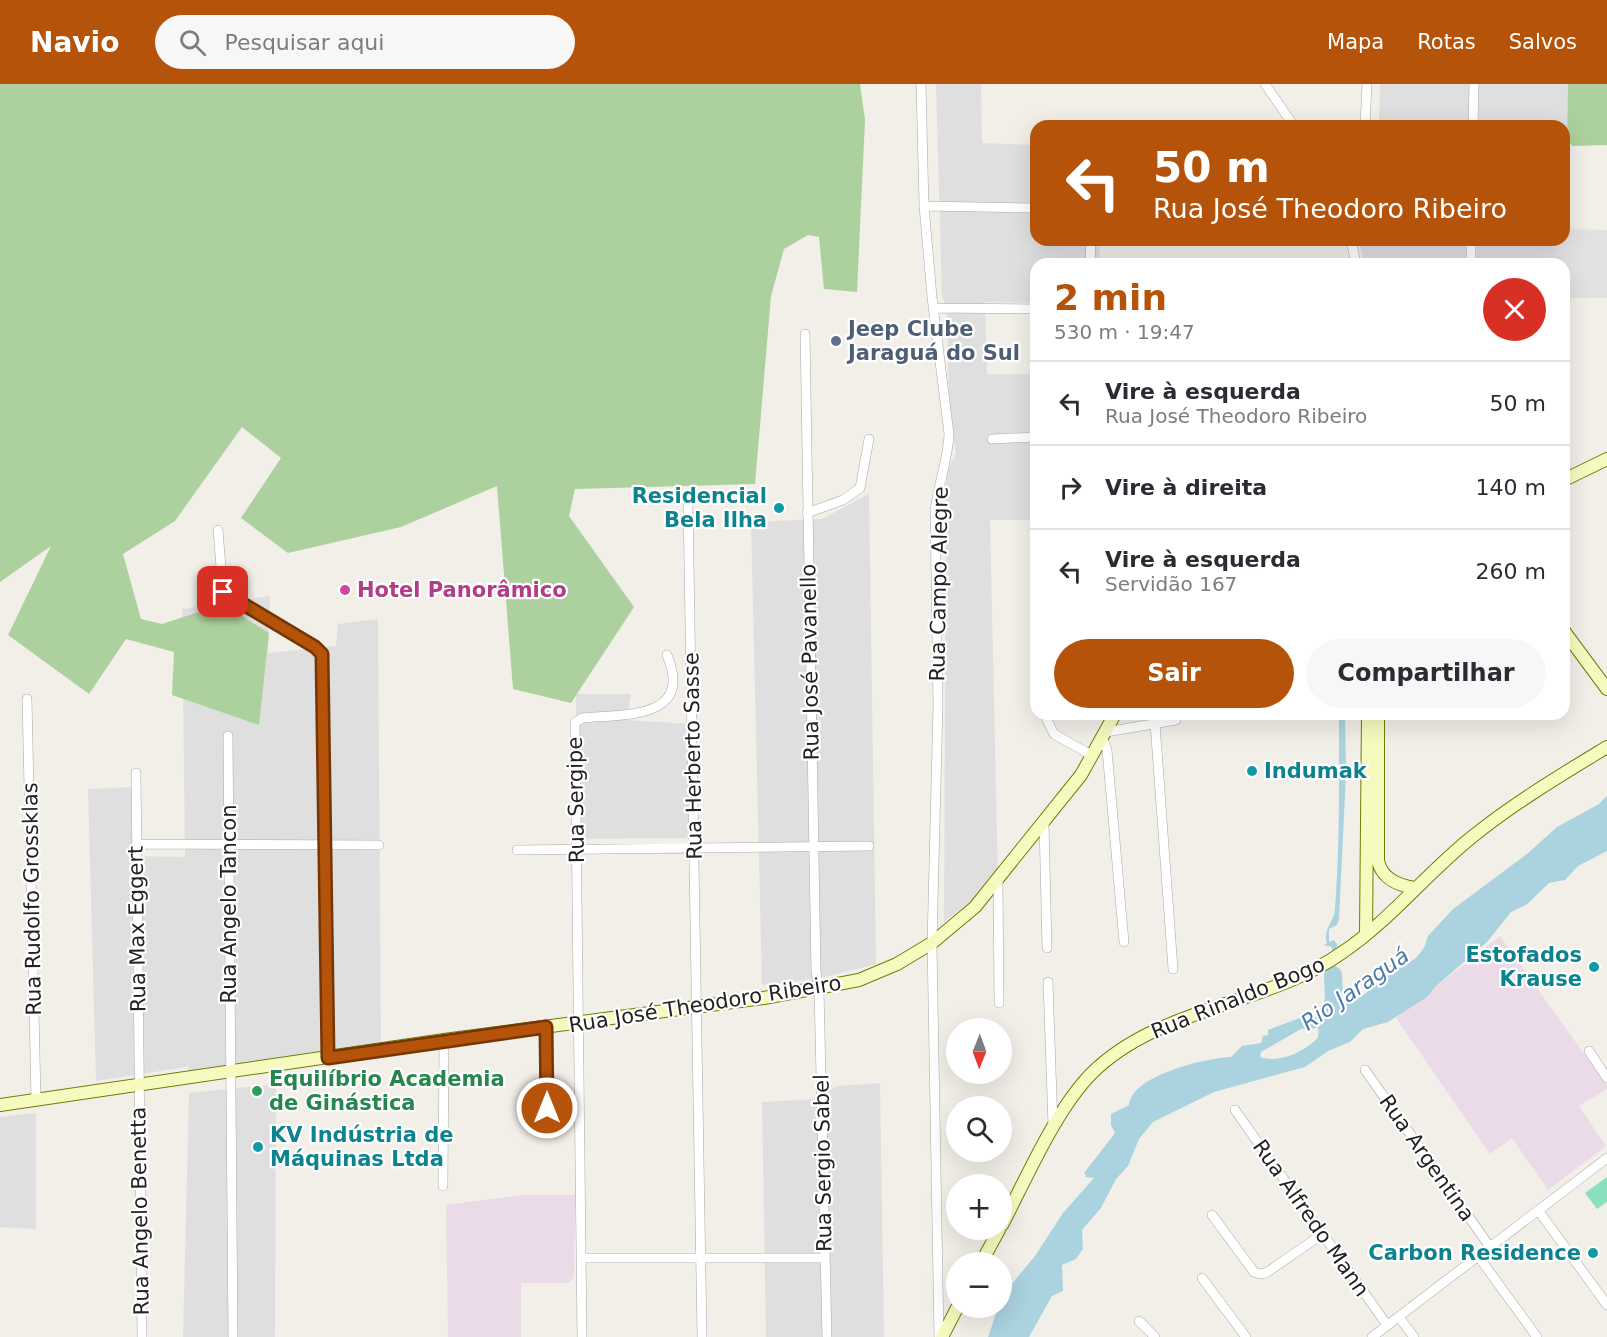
<!DOCTYPE html>
<html lang="pt">
<meta charset="utf-8">
<style>
:root{--surface:#fff;--page:#f7f7f7;--text:#2b2b33;--muted:#7c7c81;--line:#e1e1e2;--accent:#b45309}
body{margin:0;font-family:"DejaVu Sans",sans-serif;background:var(--page);color:var(--text);height:100vh;display:flex;flex-direction:column;font-size:22px;white-space:nowrap}
*{box-sizing:border-box;margin:0}
p{font-size:20px;color:var(--muted)}
.icon{flex:none;width:33px;height:33px;fill:none;stroke:currentColor;stroke-width:2;stroke-linecap:round;stroke-linejoin:round}
.map{position:relative;flex:1;overflow:hidden}
.panel{position:absolute;left:1030px;top:174px;width:540px;height:462px;display:flex;flex-direction:column;background:var(--surface);border-radius:18px;box-shadow:0 6px 24px #0002}
.panel>*{flex:none}
.guide{position:absolute;left:1030px;top:36px;width:540px;height:126px;border-radius:18px;box-shadow:0 6px 24px #0002;background:#b45309;color:#fff;overflow:hidden}
.needle{width:39px;rotate:181deg}
.buttons{position:absolute;left:946px;top:934px;display:grid;gap:12px}
.buttons a{display:grid;place-items:center;width:66px;height:66px;border-radius:50%;background:var(--surface);box-shadow:0 6px 24px #0002;font-size:30px}
.pin{position:absolute;display:grid;place-items:center;width:51px;height:51px;color:#fff;margin:-26px;border-radius:12px;box-shadow:0 3px 9px #0006}
.me{position:absolute;width:66px;margin:-33px;rotate:0deg;stroke-linejoin:round;filter:drop-shadow(0 0 4px #0008)}
.turn{display:flex;align-items:center;gap:21px;height:126px;padding:0 24px;font-size:27px}
.turn .icon{width:78px;height:78px;stroke-width:2.5}
.turn b{display:block;font-size:42px;line-height:51px}
.round{display:grid;place-items:center;flex:none;width:63px;height:63px;border-radius:32px;background:var(--page)}
.headline{display:flex;align-items:center;justify-content:space-between;height:102px;padding:0 24px}
h1{font-size:36px;font-weight:600;line-height:45px;color:var(--accent)}
.primary-button{display:flex;gap:12px;margin-top:auto;padding:12px 24px}
.primary-button a{flex:1;height:69px;border-radius:36px;background:var(--accent);color:#fff;font-size:24px;font-weight:600;line-height:69px;text-align:center}
.primary-button a+a{background:var(--page);color:var(--text)}
ul{padding:0;list-style:none}
li{display:flex;align-items:center;gap:18px;height:84px;padding:0 24px;border-top:2px solid var(--line)}
li div{flex:1}
li b{display:block;font-size:22px}
li em{font-style:normal}
header{display:flex;align-items:center;gap:36px;box-sizing:border-box;height:84px;padding:0 30px;background:var(--accent);color:#fff}
header strong{font-size:28px}
nav{display:flex;gap:33px;margin-inline-start:auto;font-size:21px}
.search{width:420px;height:54px;background:var(--page);display:flex;align-items:center;gap:15px;box-sizing:border-box;padding:0 21px;border-radius:33px;color:var(--muted);font-size:22px}
.map>svg:first-child{display:block}
.residential{fill:#e0dfdf}
.industrial{fill:#ebdbe8}
.forest{fill:#add19e}
.pitch{fill:#88e0be}
.parking{fill:#e2e2e2}
.water{fill:#aad3df;fill-rule:evenodd}
.lines{fill:none;stroke-linecap:round;stroke-linejoin:round}
.river{stroke:#aad3df;stroke-width:18}
.street-casing{stroke:#a9a9a9;stroke-width:10}
.secondary-casing{stroke:#707d05;stroke-width:14}
.street{stroke:#fff;stroke-width:9}
.secondary{stroke:#f7fabf;stroke-width:12}
.route-casing{stroke:#753606;stroke-width:15}
.route{stroke:#b45309;stroke-width:10}
.service-dot{fill:#5c6f8a;stroke:#fff;stroke-width:2}
.culture-dot{fill:#0f9aa8;stroke:#fff;stroke-width:2}
.hotel-dot{fill:#d1479c;stroke:#fff;stroke-width:2}
.leisure-dot{fill:#2e9e5b;stroke:#fff;stroke-width:2}
.labels{text-anchor:middle;dominant-baseline:central;stroke-width:4.5;stroke-linejoin:round;paint-order:stroke}
.service-label{font-size:21px;font-weight:bold;fill:#4e5e75;stroke:#fff;text-anchor:start}
.culture-label{font-size:21px;font-weight:bold;fill:#0d838f;stroke:#fff;text-anchor:end}
.street-label{font-size:21px;fill:#222;stroke:#fff}
.hotel-label{font-size:21px;font-weight:bold;fill:#b23c85;stroke:#fff;text-anchor:start}
.leisure-label{font-size:21px;font-weight:bold;fill:#27864d;stroke:#fff;text-anchor:start}
.water-label{font-size:22px;font-style:italic;fill:#4a7aab;stroke:#fff}
</style>
<header>
<strong>Navio</strong>
<div class="search"><svg class="icon" aria-label="search" viewBox="0 0 24 24"><circle cx="10" cy="10" r="6"/><path d="M15 15l6 6"/></svg>Pesquisar aqui</div>
<nav><a>Mapa</a><a>Rotas</a><a>Salvos</a></nav>
</header>
<div class="map">
<svg width="1607" height="1253" viewBox="0 0 1607 1253">
<rect width="100%" height="100%" fill="#f2efe9"/>
<path class="residential" d="M 936,0 L 981,0 L 982,59 L 1036,61 L 1036,156 L 1100,156 L 1099,180 L 1036,180 L 1036,219 L 985,218 L 987,290 L 1036,290 L 1036,436 L 990,436 L 998,797 L 944,838 L 946,407 L 948,385 L 956,370 L 949,324 L 947,225 L 942,213 Z
M 1380,0 L 1568,0 L 1565,245 L 1564,180 L 1364,180 L 1359,156 L 1564,156 L 1564,42 L 1379,42 Z
M 869,410 L 876,880 L 817,895 L 762,901 L 751,438 L 822,435 Z
M 270,512 L 268,569 L 336,562 L 338,540 L 378,535 L 381,967 L 188,988 L 188,978 L 187,983 L 96,997 L 88,705 L 133,703 L 132,772 L 185,773 L 182,525 Z
M 576,610 L 631,610 L 626,636 L 692,640 L 694,754 L 576,755 Z
M 880,999 L 884,1253 L 766,1253 L 762,1018 L 816,1015 L 837,1002 Z
M 276,1000 L 275,1253 L 183,1253 L 189,1009 Z
M 36,1029 L 36,1145 L 0,1143 L 0,1033 Z"/>
<path class="industrial" d="M 1500,852 L 1607,1002 L 1607,1005 L 1579,1022 L 1606,1062 L 1548,1106 L 1512,1054 L 1490,1070 L 1396,934 Z
M 521,1111 L 575,1111 L 574,1194 L 568,1199 L 521,1199 L 521,1253 L 448,1253 L 446,1121 Z"/>
<path class="forest" d="M 0,0 L 860,0 L 865,36 L 857,208 L 824,205 L 819,153 L 808,151 L 784,165 L 771,212 L 755,400 L 575,405 L 569,432 L 634,523 L 571,619 L 513,605 L 497,402 L 401,443 L 288,469 L 241,434 L 281,374 L 242,343 L 175,437 L 123,470 L 141,535 L 162,540 L 223,520 L 269,549 L 259,641 L 172,611 L 174,568 L 126,555 L 89,610 L 8,551 L 51,462 L 0,498 Z
M 1568,0 L 1607,0 L 1607,61 L 1572,62 L 1567,55 Z"/>
<path class="pitch" d="M 1607,1093 L 1607,1118 L 1597,1125 L 1585,1109 Z"/>
<path class="parking" d="M 1565,145 L 1607,146 L 1607,214 L 1565,214 L 1564,180 L 1556,180 L 1556,156 L 1564,156 Z"/>
<path class="water" d="M 1339,630 L 1345,630 L 1346,690 L 1339,835 L 1337,841 L 1329,845 L 1329,858 L 1334,856 L 1337,860 L 1335,891 L 1331,893 L 1332,863 L 1323,861 L 1327,860 C 1322,845 1334,839 1335,825 C 1340,760 1339,695 1339,630 Z
M 1607,712 L 1607,767 L 1578,782 L 1565,796 L 1549,799 L 1526,821 L 1511,828 L 1487,858 L 1435,903 L 1427,913 L 1388,938 L 1363,945 L 1350,958 L 1328,967 L 1305,983 L 1214,1008 L 1153,1038 L 1139,1055 L 1128,1082 L 1116,1095 L 1101,1124 L 1082,1146 L 1083,1165 L 1076,1175 L 1062,1181 L 1063,1207 L 1052,1212 L 1029,1253 L 988,1253 L 998,1224 L 1002,1224 L 1002,1216 L 1010,1202 L 1035,1172 L 1063,1129 L 1094,1094 L 1085,1093 L 1086,1091 L 1084,1089 L 1115,1049 L 1111,1041 L 1111,1030 L 1129,1021 C 1132,991 1206,974 1231,973 L 1242,962 L 1261,959 L 1263,952 L 1268,951 L 1268,946 L 1302,933 L 1312,934 L 1330,928 L 1365,910 L 1375,900 L 1416,874 L 1424,864 L 1428,852 L 1453,825 L 1527,770 L 1557,743 L 1599,720 ZM 1301,945 L 1318,944 L 1320,951 C 1307,967 1280,980 1260,973 L 1261,968 Z"/>
<g class="lines">
<path class="river" d="M 1327,952 L 1334,913 L 1333,891"/>
<g class="street-casing">
<path id="street" d="M 921,0 L 924,122 L 932,213 L 949,350 C 948,376 938,401 935,427 L 938,621 L 932,859 L 939,1253
M 1265,0 L 1294,42
M 1365,42 L 1367,0
M 1473,42 L 1474,0
M 924,122 L 1036,124
M 1351,156 L 1356,180
M 1090,180 L 1091,156
M 1471,180 L 1471,156
M 933,224 L 1036,225
M 805,250 L 816,888 L 819,905 L 827,1253
M 992,355 L 1036,353
M 688,421 L 702,1253
M 807,429 L 843,416 L 860,404 L 869,355
M 218,446 L 223,508 L 315,563 L 322,570 L 328,974
M 27,615 L 36,1015
M 1047,636 L 1054,650 L 1093,672
M 1155,639 L 1173,885
M 1106,648 L 1176,636
M 228,652 L 233,1253
M 1103,655 L 1107,666 L 1124,858
M 136,689 L 142,1253
M 1044,739 L 1047,864
M 136,760 L 379,761
M 517,766 L 869,762
M 998,797 L 999,919
M 1048,898 L 1053,1042
M 546,943 L 547,1024
M 1589,967 L 1607,994
M 1365,986 L 1490,1163
M 1235,1026 L 1387,1241
M 443,1102 L 444,956
M 1538,1126 L 1607,1221
M 1212,1131 L 1254,1188 L 1260,1190 L 1266,1189 L 1321,1151
M 1478,1172 L 1537,1253
M 582,1174 L 825,1174
M 1202,1194 L 1246,1253
M 1399,1233 L 1414,1253
M 1139,1237 L 1155,1253
M 582,1253 L 575,639 L 582,634 C 624,630 694,636 667,571
M 1372,1253 L 1607,1074"/>
</g>
<g class="secondary-casing">
<path id="secondary" d="M 1564,396 L 1607,375
M 1564,547 L 1607,605
M 1378,630 L 1378,777 C 1382,795 1398,801 1414,804
M 1366,849 L 1368,630
M 0,1021 L 444,956 L 764,914 L 859,896 L 897,880 L 932,859 L 975,823 L 1081,691 L 1115,630
M 1002,1141 C 1026,1095 1056,1025 1092,989 C 1160,922 1267,922 1343,868 C 1388,838 1428,788 1472,753 C 1514,719 1561,691 1607,663
M 981,1179 L 999,1146
M 942,1253 L 957,1224"/>
</g>
<use href="#street" class="street"/>
<use href="#secondary" class="secondary"/>
</g>
<g class="lines">
<g class="route-casing">
<path id="route" d="M 223,508 L 315,563 L 322,570 L 328,974 L 546,943 L 547,1024"/>
</g>
<use href="#route" class="route"/>
</g>
<circle class="service-dot" cx="836" cy="257" r="6"/>
<g class="culture-dot">
<circle cx="779" cy="424" r="6"/>
<circle cx="1252" cy="687" r="6"/>
<circle cx="1594" cy="883" r="6"/>
<circle cx="258" cy="1063" r="6"/>
<circle cx="1593" cy="1169" r="6"/>
</g>
<circle class="hotel-dot" cx="345" cy="506" r="6"/>
<circle class="leisure-dot" cx="257" cy="1007" r="6"/>
<g class="labels">
<g class="service-label">
<text x="848" y="245">Jeep Clube<tspan x="848" dy="24">Jaraguá do Sul</tspan></text>
</g>
<g class="culture-label">
<text x="767" y="412">Residencial<tspan x="767" dy="24">Bela Ilha</tspan></text>
<text x="1264" y="687" text-anchor="start">Indumak</text>
<text x="1582" y="871">Estofados<tspan x="1582" dy="24">Krause</tspan></text>
<text x="270" y="1051" text-anchor="start">KV Indústria de<tspan x="270" dy="24">Máquinas Ltda</tspan></text>
<text x="1581" y="1169">Carbon Residence</text>
</g>
<g class="street-label">
<text transform="translate(939 500) rotate(-89)">Rua Campo Alegre</text>
<text transform="translate(810 578) rotate(-91)">Rua José Pavanello</text>
<text transform="translate(693 672) rotate(-91)">Rua Herberto Sasse</text>
<text transform="translate(576 716) rotate(-91)">Rua Sergipe</text>
<text transform="translate(32 815) rotate(-91)">Rua Rudolfo Grossklas</text>
<text transform="translate(229 820) rotate(-90)">Rua Angelo Tancon</text>
<text transform="translate(137 845) rotate(-91)">Rua Max Eggert</text>
<text transform="translate(1238 914) rotate(-22)">Rua Rinaldo Bogo</text>
<text transform="translate(705 920) rotate(-9)">Rua José Theodoro Ribeiro</text>
<text transform="translate(1427 1074) rotate(55)">Rua Argentina</text>
<text transform="translate(823 1079) rotate(-91)">Rua Sergio Sabel</text>
<text transform="translate(140 1127) rotate(-91)">Rua Angelo Benetta</text>
<text transform="translate(1311 1134) rotate(55)">Rua Alfredo Mann</text>
</g>
<g class="hotel-label">
<text x="357" y="506">Hotel Panorâmico</text>
</g>
<g class="leisure-label">
<text x="269" y="995">Equilíbrio Academia<tspan x="269" dy="24">de Ginástica</tspan></text>
</g>
<g class="water-label">
<text transform="translate(1355 905) rotate(-35)">Rio Jaraguá</text>
</g>
</g>
</svg>
<div class="buttons">
<a><svg class="needle" viewBox="-14 -14 28 28"><path d="M0-13l5 13h-10z" fill="#e53935"/><path d="M0 13l5-13h-10z" fill="#7c7c81"/></svg></a>
<a><svg class="icon" aria-label="search" viewBox="0 0 24 24"><circle cx="10" cy="10" r="6"/><path d="M15 15l6 6"/></svg></a>
<a>+</a>
<a>−</a>
</div>
<div class="pin" style="left:223px;top:508px;background:#d93025"><svg class="icon" aria-label="arrive" viewBox="0 0 24 24"><path d="M6 21V4h12l-3 4 3 4H6"/></svg></div>
<svg class="me" style="left:547px;top:1024px" viewBox="-20 -20 40 40"><circle r="17" fill="#b45309" stroke="#fff" stroke-width="3"/><path d="M0-11L8 9 0 5-8 9z" fill="#fff"/></svg>
<div class="guide">
<div class="turn"><svg class="icon" aria-label="left" viewBox="0 0 24 24"><path d="M17 20v-9H6M10 6l-5 5 5 5"/></svg><div><b>50 m</b>Rua José Theodoro Ribeiro</div></div>
</div>
<section class="panel">
<div class="headline"><div><h1>2 min</h1><p>530 m · 19:47</p></div><a class="round" style="background:#d93025;color:#fff"><svg class="icon" aria-label="close" viewBox="0 0 24 24"><path d="M6 6l12 12M18 6L6 18"/></svg></a></div>
<ul>
<li><svg class="icon" aria-label="left" viewBox="0 0 24 24"><path d="M17 20v-9H6M10 6l-5 5 5 5"/></svg><div><b>Vire à esquerda</b><p>Rua José Theodoro Ribeiro</p></div><em>50 m</em></li>
<li><svg class="icon" aria-label="right" viewBox="0 0 24 24"><path d="M7 20v-9h11M14 6l5 5-5 5"/></svg><div><b>Vire à direita</b></div><em>140 m</em></li>
<li><svg class="icon" aria-label="left" viewBox="0 0 24 24"><path d="M17 20v-9H6M10 6l-5 5 5 5"/></svg><div><b>Vire à esquerda</b><p>Servidão 167</p></div><em>260 m</em></li>
</ul>
<div class="primary-button"><a>Sair</a><a>Compartilhar</a></div>
</section>
</div>
